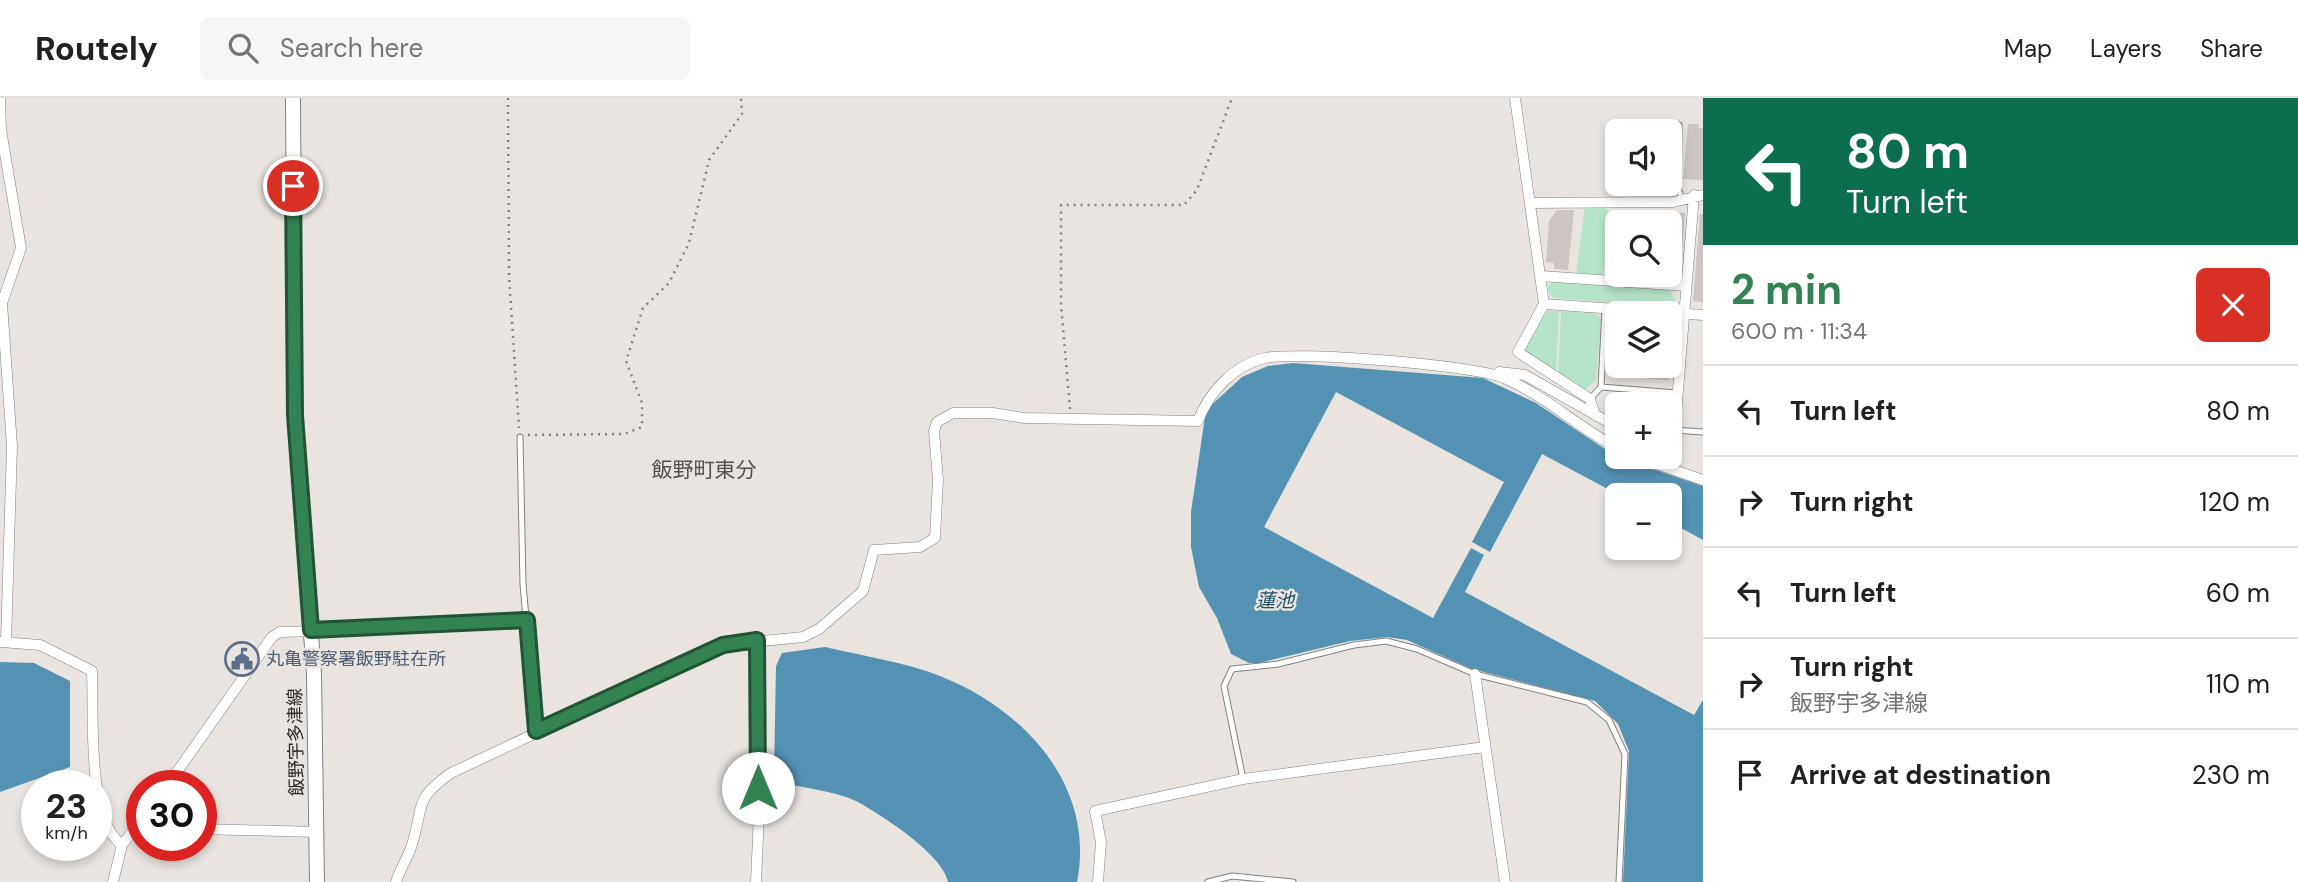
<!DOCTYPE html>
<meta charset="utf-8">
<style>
:root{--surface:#fff;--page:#f6f6f6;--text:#202124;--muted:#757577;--line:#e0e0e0;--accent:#338252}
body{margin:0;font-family:"DM Sans","Noto Sans JP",sans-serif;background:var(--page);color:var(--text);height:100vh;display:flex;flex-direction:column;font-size:26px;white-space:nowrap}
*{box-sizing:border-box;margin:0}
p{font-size:23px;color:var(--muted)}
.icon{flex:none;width:38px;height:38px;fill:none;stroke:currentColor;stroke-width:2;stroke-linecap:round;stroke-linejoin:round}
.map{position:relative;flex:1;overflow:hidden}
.side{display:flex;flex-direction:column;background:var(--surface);width:595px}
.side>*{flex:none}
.hud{background:#0b6e4f;color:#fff;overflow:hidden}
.fabs{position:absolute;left:1605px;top:21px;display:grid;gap:14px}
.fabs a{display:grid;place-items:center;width:77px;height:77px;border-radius:10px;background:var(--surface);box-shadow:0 4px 10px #0003;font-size:35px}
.speed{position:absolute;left:21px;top:672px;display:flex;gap:14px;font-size:35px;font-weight:700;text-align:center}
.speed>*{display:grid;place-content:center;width:91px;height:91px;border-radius:50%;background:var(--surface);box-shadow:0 4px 10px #0003;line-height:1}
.speed small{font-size:18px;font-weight:400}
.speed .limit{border:10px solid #d22;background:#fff;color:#111}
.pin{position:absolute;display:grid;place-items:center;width:60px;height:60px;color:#fff;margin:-30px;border:4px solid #fff;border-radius:50%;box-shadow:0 2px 7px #0007}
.me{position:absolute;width:77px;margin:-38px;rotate:0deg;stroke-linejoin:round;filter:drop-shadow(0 0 5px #0008)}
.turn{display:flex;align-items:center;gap:24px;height:147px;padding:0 28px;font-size:32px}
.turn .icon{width:91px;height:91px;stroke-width:2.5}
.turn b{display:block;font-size:49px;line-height:60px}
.round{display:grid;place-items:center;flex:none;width:74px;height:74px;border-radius:10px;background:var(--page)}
.headline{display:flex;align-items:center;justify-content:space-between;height:119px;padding:0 28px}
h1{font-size:42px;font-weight:700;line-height:52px;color:var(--accent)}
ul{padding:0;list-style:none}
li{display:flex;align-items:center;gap:21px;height:91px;padding:0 28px;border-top:2px solid var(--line)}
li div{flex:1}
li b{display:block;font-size:26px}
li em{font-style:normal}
header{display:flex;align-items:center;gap:42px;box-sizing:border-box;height:98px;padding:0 35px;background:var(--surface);border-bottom:2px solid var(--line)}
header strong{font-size:33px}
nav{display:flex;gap:38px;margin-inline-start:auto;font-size:24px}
.search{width:490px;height:63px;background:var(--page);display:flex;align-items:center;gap:18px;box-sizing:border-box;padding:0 24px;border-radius:10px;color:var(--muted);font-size:26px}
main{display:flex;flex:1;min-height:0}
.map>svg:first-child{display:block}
.green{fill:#b6e4ca}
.water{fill:#5492b4}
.building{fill:#ccc5c2}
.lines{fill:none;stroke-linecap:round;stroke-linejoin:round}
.service-casing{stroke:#84807b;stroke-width:7}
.minor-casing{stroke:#84807b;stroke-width:11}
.secondary-casing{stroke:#84807b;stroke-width:16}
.path{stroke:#878380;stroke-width:2.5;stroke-dasharray:2 5;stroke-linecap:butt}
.service{stroke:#fff;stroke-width:5}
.minor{stroke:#fff;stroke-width:10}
.secondary{stroke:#fff;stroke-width:14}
.route-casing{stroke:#215435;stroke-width:18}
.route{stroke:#338252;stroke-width:12}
.labels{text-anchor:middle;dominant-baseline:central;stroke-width:5;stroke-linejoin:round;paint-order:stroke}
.service-label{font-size:18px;fill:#4e5e75;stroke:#e9e4df;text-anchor:start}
.street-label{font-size:18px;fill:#2c2a28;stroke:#e9e4df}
.water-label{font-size:19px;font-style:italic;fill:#1e4f69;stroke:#e9e4df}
.quarter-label{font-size:21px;fill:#54514c;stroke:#e9e4df}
</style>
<header>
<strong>Routely</strong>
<div class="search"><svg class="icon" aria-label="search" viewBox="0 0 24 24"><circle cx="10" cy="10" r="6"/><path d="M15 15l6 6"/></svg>Search here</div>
<nav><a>Map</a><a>Layers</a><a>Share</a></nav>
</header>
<main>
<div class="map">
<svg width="1703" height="784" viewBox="0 0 1703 784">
<rect width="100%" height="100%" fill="#e9e4df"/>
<path class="green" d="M 1585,107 L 1605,109 L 1609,114 L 1604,173 L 1600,178 L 1576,176 Z
M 1554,182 L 1669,192 L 1676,202 L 1669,209 L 1553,200 L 1547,190 Z
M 1545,213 L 1559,213 L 1556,274 L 1524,254 Z
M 1561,213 L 1595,215 L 1601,221 L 1596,282 L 1585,292 L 1558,275 Z"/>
<path class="water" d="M 1293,265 L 1483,280 L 1536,305 L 1617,359 L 1703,388 L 1703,442 L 1670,424 L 1670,397 L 1619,397 L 1542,356 L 1490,454 L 1472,444 L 1504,384 L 1336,294 L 1264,429 L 1433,520 L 1471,450 L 1484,457 L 1465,494 L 1694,617 L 1703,602 L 1703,784 L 1623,784 L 1629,653 L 1618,626 L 1595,603 L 1472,571 L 1407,542 L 1387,539 L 1350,543 L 1259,565 L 1249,565 L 1231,556 L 1217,520 L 1199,489 L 1191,449 L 1191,414 L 1206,312 L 1242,279 L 1268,268 Z
M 825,549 C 863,558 904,564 940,578 C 1024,611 1096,688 1077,784 L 948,784 C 943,756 880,716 856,703 C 835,693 804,690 782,685 L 774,679 L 776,568 L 782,555 Z
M 0,564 L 34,565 L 70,583 L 70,669 L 0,694 Z"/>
<path class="building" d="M 1688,26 L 1699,26 L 1698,30 L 1703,30 L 1703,82 L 1683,81 Z
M 1557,112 L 1574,112 L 1568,172 L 1554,171 L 1554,165 L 1546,164 L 1549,123 Z
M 1618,112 L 1685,115 L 1680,177 L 1670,176 L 1670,124 L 1617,124 Z
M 1700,116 L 1703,116 L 1703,204 L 1693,203 Z
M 1641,268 L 1670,268 L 1669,282 L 1640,280 Z"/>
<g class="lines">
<g class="service-casing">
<path id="service" d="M 1679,27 L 1678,91 L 1682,100
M 1601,289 L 1677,295
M 1590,301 L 1601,289 L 1605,211
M 1673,332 L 1703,334
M 520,339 L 523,486 L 536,633
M 321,533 L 527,522
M 1243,681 L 1224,588 L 1232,571 L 1278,566 L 1354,547 L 1386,543 L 1417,551 L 1475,576 L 1587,604 L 1609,622 L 1625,656 L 1619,784
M 1208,784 L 1232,778 L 1293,784"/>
</g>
<g class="minor-casing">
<path id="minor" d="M 0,0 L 1,32 L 21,150 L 2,205 L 12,348 L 6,544
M 1515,0 L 1544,206 L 1518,254 L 1590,301 L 1595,317
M 1530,105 L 1673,104 L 1703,97
M 1541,178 L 1686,188
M 1544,206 L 1703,217
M 1499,274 L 1525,277 L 1617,329
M 1670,352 L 1673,353 L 1694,97
M 1636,359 L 1703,382
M 1,544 L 40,547 L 92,573 C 94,615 86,721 122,747
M 1475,576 L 1505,784
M 167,688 L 272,539 L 280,534 L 321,533
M 201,731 L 317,734
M 113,784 L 122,747 L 142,721
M 396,784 C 400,770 410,757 413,743 C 424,704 415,701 451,675 L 723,547 L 803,539 L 819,531 L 863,493 L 874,452 L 920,449 L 935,440 L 938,382 L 934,333 L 937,324 L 953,315 L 993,315 L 1024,320 L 1198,323 C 1209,294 1234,267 1265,260 C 1298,253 1474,267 1504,280 C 1544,297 1578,329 1617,350
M 756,784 L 759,715 L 757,542
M 1098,784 L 1101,744 L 1095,713 L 1243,681 L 1485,649"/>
</g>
<g class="secondary-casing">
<path id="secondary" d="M 293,0 L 295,317 L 314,576 L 317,784"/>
</g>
<path class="path" d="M 508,0 L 509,178 L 519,330
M 1070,311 L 1061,206 L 1061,107 L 1184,107 L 1197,92 L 1232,0
M 528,337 L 624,336 L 642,329 L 642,305 L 626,263 L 643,210 L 669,185 L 689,145 L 709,62 L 742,16 L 741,0"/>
<use href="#service" class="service"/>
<use href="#minor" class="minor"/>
<use href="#secondary" class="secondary"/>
</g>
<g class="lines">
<g class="route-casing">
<path id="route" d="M 293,88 L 295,317 L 311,532 L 527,522 L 536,633 L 723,547 L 757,542 L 758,690"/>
</g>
<use href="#route" class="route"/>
</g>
<defs>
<g id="civic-ring" transform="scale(1.75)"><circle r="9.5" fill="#e9e4df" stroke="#5c6f8a" stroke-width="1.5"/><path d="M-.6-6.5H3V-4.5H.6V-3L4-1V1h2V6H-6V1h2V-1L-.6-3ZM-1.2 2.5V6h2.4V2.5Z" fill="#5c6f8a"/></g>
</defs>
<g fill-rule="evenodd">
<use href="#civic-ring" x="242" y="561"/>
</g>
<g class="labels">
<g class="service-label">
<text x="266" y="561">丸亀警察署飯野駐在所</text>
</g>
<g class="street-label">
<text transform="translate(296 644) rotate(-91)">飯野宇多津線</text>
</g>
<g class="water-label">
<text x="1275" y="502">蓮池</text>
</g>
<g class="quarter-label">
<text x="704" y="372">飯野町東分</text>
</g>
</g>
</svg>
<div class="fabs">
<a><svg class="icon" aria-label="sound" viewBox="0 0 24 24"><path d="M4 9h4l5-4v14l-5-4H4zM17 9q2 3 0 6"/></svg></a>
<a><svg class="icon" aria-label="search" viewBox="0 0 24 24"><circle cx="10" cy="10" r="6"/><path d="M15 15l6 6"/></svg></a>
<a><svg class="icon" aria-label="layers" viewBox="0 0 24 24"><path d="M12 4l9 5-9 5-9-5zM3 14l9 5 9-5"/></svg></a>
<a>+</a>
<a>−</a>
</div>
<div class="speed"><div>23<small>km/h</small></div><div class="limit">30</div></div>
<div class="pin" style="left:293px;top:88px;background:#d93025"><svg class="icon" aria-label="arrive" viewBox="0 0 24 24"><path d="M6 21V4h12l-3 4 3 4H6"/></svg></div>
<svg class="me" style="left:758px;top:690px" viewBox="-20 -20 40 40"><circle r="19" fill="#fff"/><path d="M0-13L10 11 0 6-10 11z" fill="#338252"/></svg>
</div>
<section class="side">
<div class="hud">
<div class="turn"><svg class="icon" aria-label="left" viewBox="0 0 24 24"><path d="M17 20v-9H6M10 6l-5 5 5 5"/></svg><div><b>80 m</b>Turn left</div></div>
</div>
<div class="headline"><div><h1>2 min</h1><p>600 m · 11:34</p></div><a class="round" style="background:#d93025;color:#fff"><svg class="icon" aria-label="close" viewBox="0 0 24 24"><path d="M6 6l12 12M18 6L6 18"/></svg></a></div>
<ul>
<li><svg class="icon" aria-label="left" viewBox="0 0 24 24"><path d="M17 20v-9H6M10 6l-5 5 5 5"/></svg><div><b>Turn left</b></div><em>80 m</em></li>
<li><svg class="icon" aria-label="right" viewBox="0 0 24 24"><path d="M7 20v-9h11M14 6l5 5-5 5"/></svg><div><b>Turn right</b></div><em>120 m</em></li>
<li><svg class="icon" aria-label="left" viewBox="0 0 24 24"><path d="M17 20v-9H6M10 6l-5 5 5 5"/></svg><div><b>Turn left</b></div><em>60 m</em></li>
<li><svg class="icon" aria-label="right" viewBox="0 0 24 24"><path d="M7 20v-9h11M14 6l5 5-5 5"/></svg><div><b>Turn right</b><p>飯野宇多津線</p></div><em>110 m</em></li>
<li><svg class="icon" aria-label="arrive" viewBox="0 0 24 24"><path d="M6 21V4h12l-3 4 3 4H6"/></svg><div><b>Arrive at destination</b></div><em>230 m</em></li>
</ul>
</section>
</main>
